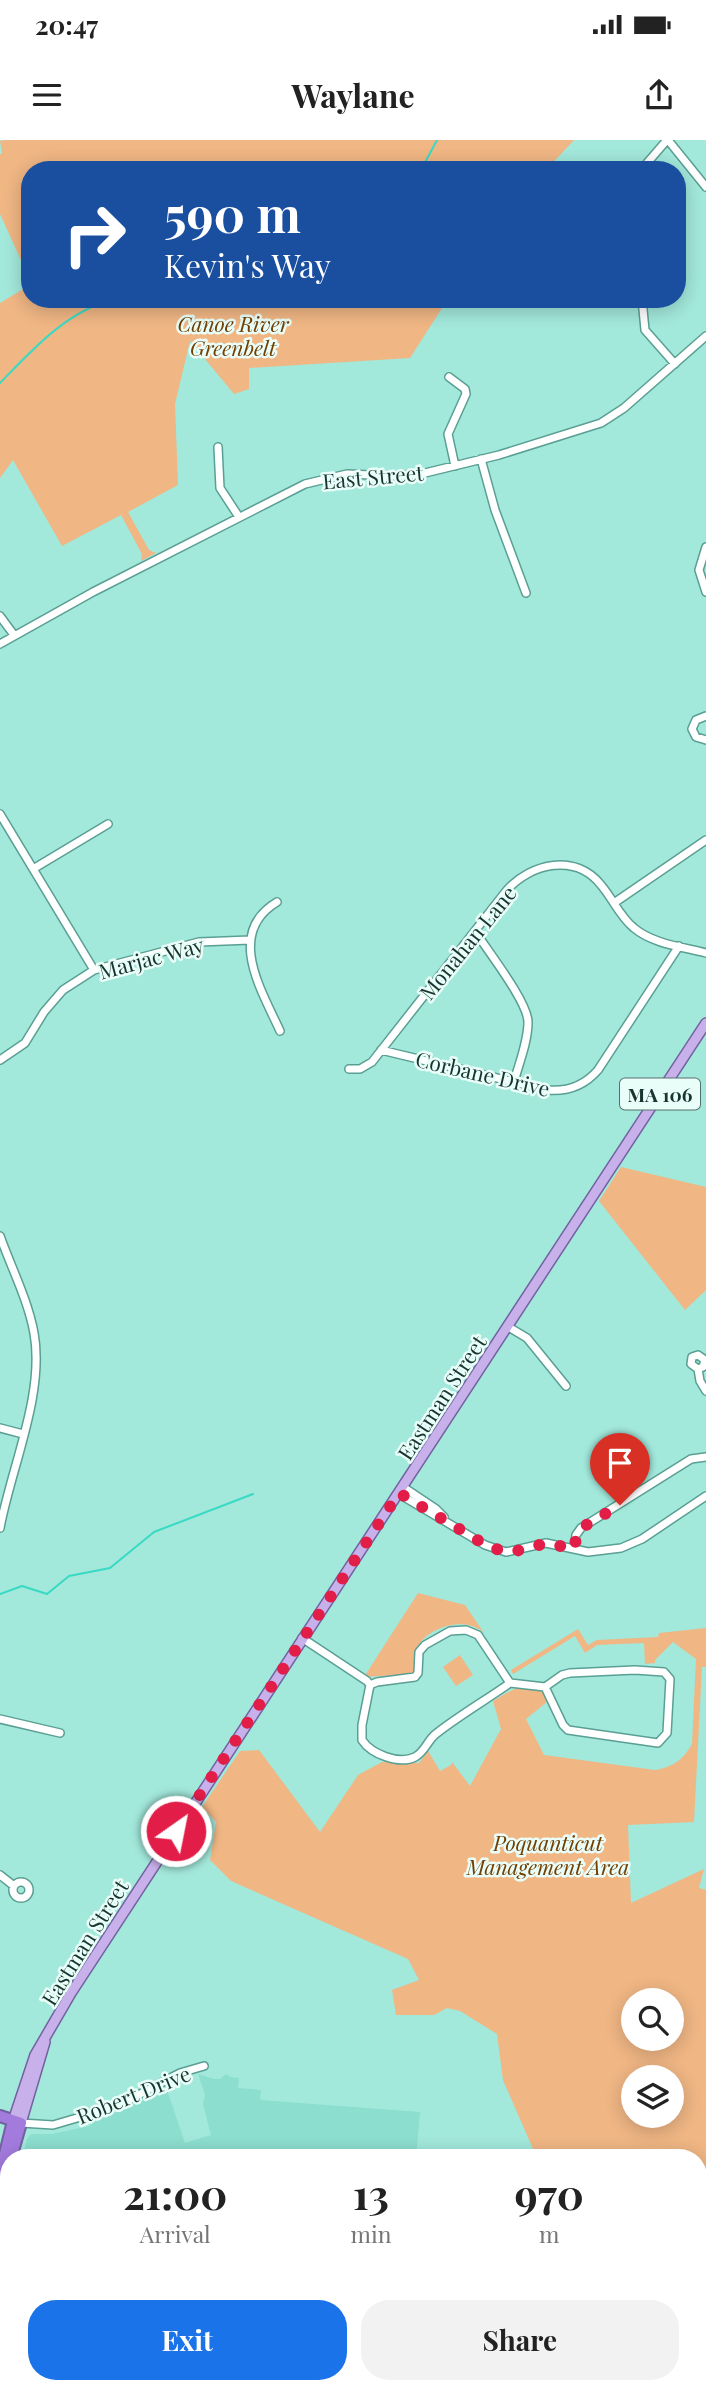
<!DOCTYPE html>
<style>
:root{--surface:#fff;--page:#f2f2f2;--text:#222;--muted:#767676;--accent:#1a73e8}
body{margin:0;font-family:"Playfair Display",serif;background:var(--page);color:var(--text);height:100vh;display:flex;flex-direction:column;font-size:26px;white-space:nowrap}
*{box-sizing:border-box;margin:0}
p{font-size:23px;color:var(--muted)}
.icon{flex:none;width:38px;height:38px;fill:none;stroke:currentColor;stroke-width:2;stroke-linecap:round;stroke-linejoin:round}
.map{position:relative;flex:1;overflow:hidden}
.side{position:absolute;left:0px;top:2009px;width:707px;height:245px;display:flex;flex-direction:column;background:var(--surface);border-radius:28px 28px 0 0;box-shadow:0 4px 18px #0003}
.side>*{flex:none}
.top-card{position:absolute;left:21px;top:21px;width:665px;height:147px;border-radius:28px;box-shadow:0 4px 18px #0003;background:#1a4fa0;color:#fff;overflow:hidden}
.fabs{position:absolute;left:621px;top:1848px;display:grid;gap:14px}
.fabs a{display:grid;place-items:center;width:63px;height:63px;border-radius:50%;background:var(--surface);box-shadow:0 4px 18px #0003;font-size:35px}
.pin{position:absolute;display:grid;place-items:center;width:60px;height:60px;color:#fff;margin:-72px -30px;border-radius:50% 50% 50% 0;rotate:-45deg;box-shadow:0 0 7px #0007}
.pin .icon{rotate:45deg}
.me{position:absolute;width:77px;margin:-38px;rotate:33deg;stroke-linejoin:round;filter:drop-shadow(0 0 5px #0008)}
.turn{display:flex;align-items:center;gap:24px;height:147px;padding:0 28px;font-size:32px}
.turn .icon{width:91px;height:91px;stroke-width:2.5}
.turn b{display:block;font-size:49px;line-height:60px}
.eta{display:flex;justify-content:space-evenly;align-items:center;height:119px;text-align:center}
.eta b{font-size:42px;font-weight:700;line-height:49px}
.button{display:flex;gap:14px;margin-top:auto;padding:14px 28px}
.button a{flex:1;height:80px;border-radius:28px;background:var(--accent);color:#fff;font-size:28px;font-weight:700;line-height:80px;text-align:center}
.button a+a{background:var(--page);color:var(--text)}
.status{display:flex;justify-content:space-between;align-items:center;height:49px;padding:0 35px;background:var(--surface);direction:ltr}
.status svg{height:19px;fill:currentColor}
header{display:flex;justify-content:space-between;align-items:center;height:91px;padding:0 28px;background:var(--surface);font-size:32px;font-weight:700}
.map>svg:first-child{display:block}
.built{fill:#8cdecf}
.green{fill:#f0b684;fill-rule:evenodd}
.water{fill:#38dac4}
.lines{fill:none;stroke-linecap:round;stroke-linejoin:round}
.stream{stroke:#38dac4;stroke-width:2}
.minor-casing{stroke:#5a9f93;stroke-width:10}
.major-casing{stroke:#7262a0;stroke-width:12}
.highway-casing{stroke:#7262a0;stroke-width:14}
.minor{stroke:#fff;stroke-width:7}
.major{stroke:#c8b0eb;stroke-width:9}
.highway{stroke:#a37bdd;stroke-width:10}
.route{stroke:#e11d48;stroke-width:12;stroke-dasharray:0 21.6}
.labels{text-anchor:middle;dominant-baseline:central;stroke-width:5;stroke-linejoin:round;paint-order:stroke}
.shield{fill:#eafef9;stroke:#56716c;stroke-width:2}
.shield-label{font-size:19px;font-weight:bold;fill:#17342f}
.park-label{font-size:21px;font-style:italic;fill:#733f01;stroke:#eafef9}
.street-label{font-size:21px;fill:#17342f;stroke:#eafef9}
</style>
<div class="status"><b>20:47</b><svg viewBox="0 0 49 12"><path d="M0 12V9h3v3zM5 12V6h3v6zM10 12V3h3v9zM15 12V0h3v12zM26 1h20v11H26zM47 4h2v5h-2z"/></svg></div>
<header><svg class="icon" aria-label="menu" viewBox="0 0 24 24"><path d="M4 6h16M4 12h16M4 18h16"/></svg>Waylane<svg class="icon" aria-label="share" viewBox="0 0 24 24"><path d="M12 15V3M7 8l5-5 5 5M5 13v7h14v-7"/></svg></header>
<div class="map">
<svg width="706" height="2254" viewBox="0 0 706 2254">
<rect width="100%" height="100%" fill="#a2e8db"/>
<path class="built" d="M 198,1934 L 214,1939 L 220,1939 L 226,1934 L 230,1937 L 239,1938 L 238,1948 L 261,1950 L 260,1960 L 420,1972 L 416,2018 L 22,2018 L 27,1999 L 31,1994 L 52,1994 L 90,1986 L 92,1982 L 154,1956 L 166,1947 L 185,2003 L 211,1995 L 203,1964 L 205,1955 Z"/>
<path class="green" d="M 5,0 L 574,0 L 546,30 L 30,30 L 30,140 L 0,74 L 0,14 L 2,14 L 0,1 Z
M 30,145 L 30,159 L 438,159 L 444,165 L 410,218 L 249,228 L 249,249 L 234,254 L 190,201 L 175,264 L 178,345 L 128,372 L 149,410 L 156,413 L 141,421 L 142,414 L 121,375 L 62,406 L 13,320 L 0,338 L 0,163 Z
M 621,1027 L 706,1047 L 706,1150 L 685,1170 L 599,1061 Z
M 418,1453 L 465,1465 L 484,1493 C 466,1476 430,1486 418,1506 C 412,1514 414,1525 414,1534 L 364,1537 Z
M 706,1488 L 706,1527 L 702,1527 L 694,1682 L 628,1685 L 631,1763 L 704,1729 L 699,1748 L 706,1750 L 706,2254 L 0,2254 L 0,2171 L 9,2174 L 9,2245 L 698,2245 L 698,2018 L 537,2018 L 503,1940 L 497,1894 L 460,1871 L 447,1868 L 434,1875 L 396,1875 L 392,1850 L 419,1840 L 408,1819 L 231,1741 L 210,1720 L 216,1682 L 202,1667 L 240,1611 L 259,1610 L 320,1692 L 358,1635 L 382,1622 L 419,1623 L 428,1611 L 440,1631 L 451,1625 L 452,1622 L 470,1646 L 501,1589 L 493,1561 C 512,1549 536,1535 548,1561 L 526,1579 L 544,1615 L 655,1630 C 673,1627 683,1620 692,1604 L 696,1519 L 673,1502 L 655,1520 L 655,1523 L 645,1524 L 644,1503 L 597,1505 L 585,1513 L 575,1496 L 513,1534 L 511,1530 L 578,1489 L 588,1505 L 597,1500 L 658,1497 L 659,1493 ZM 634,1860 L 672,1860 L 672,1899 L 634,1899 ZM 634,1937 L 672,1937 L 672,1976 L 634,1976 Z
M 460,1515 L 473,1535 L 456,1546 L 443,1527 Z"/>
<path class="water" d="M 0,2196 L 9,2199 L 9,2245 L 166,2245 L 182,2254 L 0,2254 Z"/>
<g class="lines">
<path class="stream" d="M 421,30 L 437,0
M 0,243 C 33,209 67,171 114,159
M 0,1454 L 22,1446 L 47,1454 L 69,1436 L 110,1428 L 154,1392 L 253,1354"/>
<g class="minor-casing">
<path id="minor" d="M 668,0 L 706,47
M 641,30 L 667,0
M 642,159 L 645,190 L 675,224
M 449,237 L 465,249 L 466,254 L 448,294 L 455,326
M 218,307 L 220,348 L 239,377
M 481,319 L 495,370 L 526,453
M 706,407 L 699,430 L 706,452
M 0,476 L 14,495
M 0,504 L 93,452 L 305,344 L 347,334 L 395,336 L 425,333 L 499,315 L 601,283 L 624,268 L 706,196
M 706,576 L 696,580 L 692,589 L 696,597 L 706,600
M 0,674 L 94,830
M 33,729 L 108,684
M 277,762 C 225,793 262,851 280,891
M 614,763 L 706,700
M 475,791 C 487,810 528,862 528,882 C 528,902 519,923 514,942
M 381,910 L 547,950 C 567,952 585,945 598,930 L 679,806
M 0,920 L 25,903 L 44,872 L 63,850 L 94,830 L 199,802 L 250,800
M 349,929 L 360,929 L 372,922 L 507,750 C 531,723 576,713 601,745 C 613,759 620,777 634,788 C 653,804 683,807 706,813
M 0,1096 C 11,1127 28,1160 34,1193 C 45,1254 11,1328 0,1388
M 507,1186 L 527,1198 L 566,1246
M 698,1229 L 703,1227 L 705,1220 L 698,1215 L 692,1217 L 691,1224 L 698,1229 L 700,1241 L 706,1251
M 0,1288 L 23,1294
M 403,1347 L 436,1369 L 444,1377
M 399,1354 L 485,1405 L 506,1412 L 546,1403 L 588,1412 L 621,1408 L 642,1399 L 706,1356
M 574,1409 L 576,1395 L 581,1388 L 691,1319 L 706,1317
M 302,1498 L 367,1541 L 370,1545
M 510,1543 L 545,1547 L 563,1585 L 568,1590 L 658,1603 L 667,1593 L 670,1539 L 664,1532 L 635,1530 L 570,1533 L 562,1535 L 545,1547
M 370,1545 L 362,1585 L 362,1600 C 371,1614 399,1625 415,1617 C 425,1612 428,1599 437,1593 C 460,1575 486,1560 510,1543
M 370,1545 L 377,1542 L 415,1537 L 418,1533 L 419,1512 L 425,1505 L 450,1491 L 466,1490 L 478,1495 L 510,1543
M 0,1579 L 60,1593
M 0,1735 L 14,1746
M13 1750a8 8 0 1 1 16 0a8 8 0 1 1-16 0Z
M 21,1983 L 53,1985 L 77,1978 L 127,1961 L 180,1933 L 204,1926"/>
</g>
<g class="major-casing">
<path id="major" d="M 13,1981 L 35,1915 L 71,1853 L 706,883
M 21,1983 L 45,1902"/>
</g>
<g class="highway-casing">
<path id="highway" d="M 0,1976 L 21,1983 L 11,2018
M 0,2034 L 13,1981
M 0,2062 L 8,2028"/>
</g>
<use href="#minor" class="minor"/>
<use href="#major" class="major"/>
<use href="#highway" class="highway"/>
</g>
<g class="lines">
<path class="route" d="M 176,1691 L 399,1353 L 491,1408 L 512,1412 L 547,1403 L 574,1409 L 577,1394 L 581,1388 L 620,1365"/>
</g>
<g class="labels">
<rect class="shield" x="620" y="938.5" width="80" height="31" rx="5"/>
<g class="shield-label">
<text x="660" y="954">MA 106</text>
</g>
<g class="park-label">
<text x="233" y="183">Canoe River<tspan x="233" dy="24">Greenbelt</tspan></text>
<text x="548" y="1702">Poquanticut<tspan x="548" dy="24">Management Area</tspan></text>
</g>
<g class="street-label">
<text transform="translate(373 336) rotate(-5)">East Street</text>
<text transform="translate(467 802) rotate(-51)">Monahan Lane</text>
<text transform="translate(151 817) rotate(-15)">Marjac Way</text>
<text transform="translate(483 933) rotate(13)">Corbane Drive</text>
<text transform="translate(441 1257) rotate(-57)">Eastman Street</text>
<text transform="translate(84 1802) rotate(-58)">Eastman Street</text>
<text transform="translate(133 1954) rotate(-22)">Robert Drive</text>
</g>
</g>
</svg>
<div class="fabs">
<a><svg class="icon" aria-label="search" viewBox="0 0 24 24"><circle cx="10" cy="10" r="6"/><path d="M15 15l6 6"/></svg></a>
<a><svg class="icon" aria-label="layers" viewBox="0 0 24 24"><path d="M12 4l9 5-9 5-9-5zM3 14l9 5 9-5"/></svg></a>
</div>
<div class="pin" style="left:620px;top:1365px;background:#d93025"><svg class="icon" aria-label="arrive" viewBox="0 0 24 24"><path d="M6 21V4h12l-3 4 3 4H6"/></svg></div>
<svg class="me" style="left:176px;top:1691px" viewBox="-20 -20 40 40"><circle r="17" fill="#e11d48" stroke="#fff" stroke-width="3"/><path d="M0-11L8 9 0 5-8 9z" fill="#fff"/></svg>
<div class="top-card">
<div class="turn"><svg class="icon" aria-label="right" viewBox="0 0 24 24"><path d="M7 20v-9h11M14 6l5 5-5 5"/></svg><div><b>590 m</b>Kevin's Way</div></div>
</div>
<section class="side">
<div class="eta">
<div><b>21:00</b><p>Arrival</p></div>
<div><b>13</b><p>min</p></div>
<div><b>970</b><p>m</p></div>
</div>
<div class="button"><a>Exit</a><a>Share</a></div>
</section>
</div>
